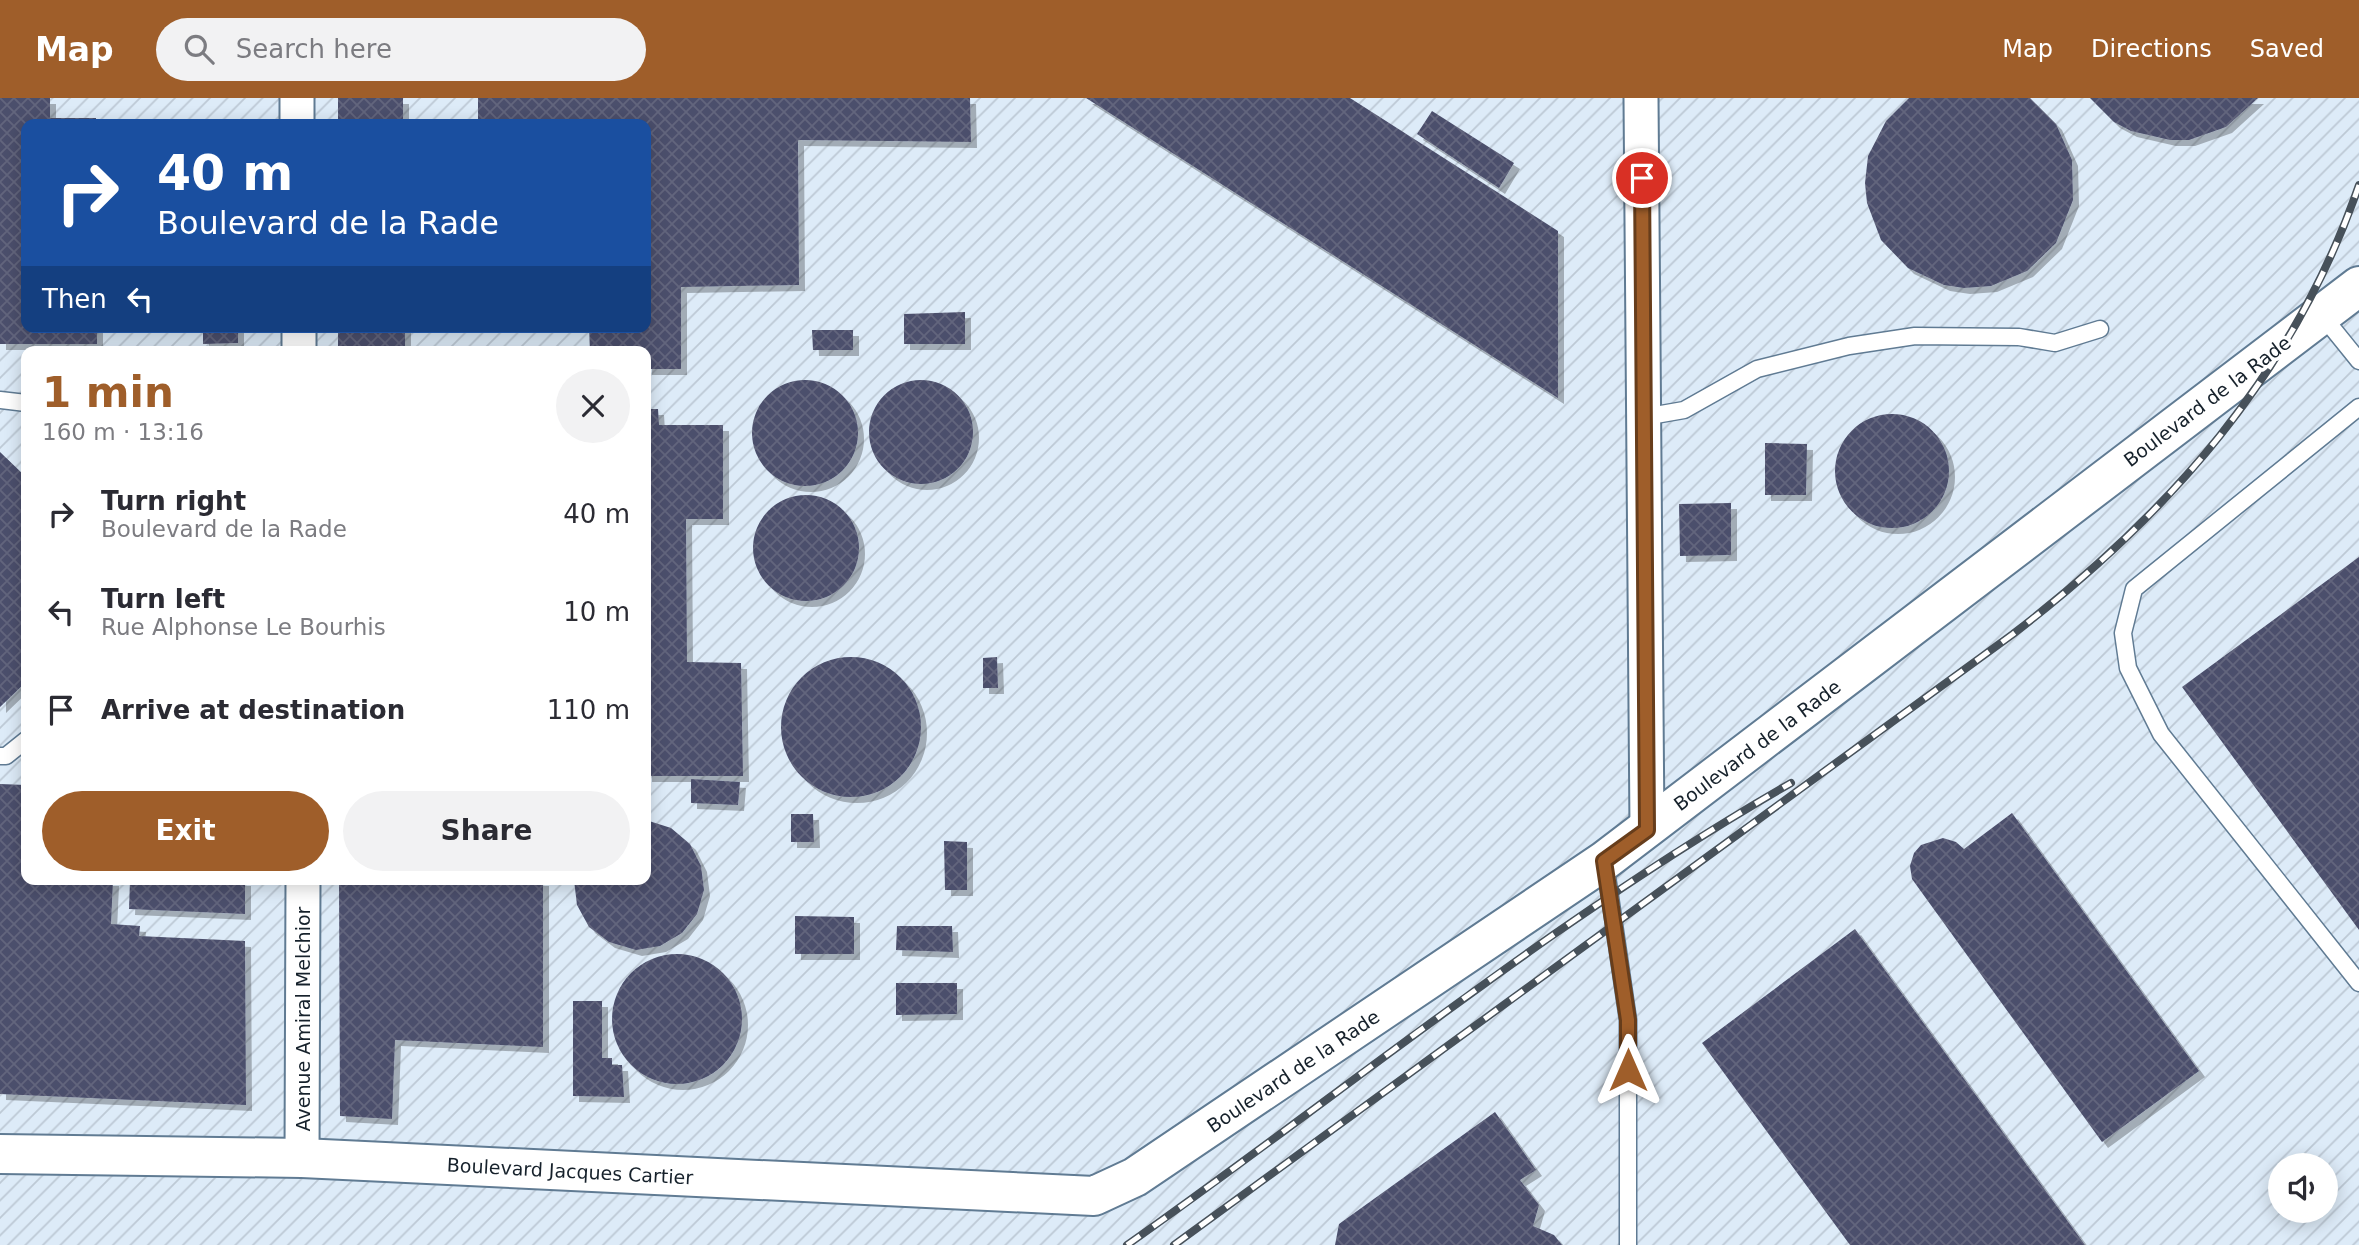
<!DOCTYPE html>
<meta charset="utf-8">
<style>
:root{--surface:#fff;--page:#f2f2f3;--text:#2b2b33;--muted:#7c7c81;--accent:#9f5e2a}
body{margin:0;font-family:"DejaVu Sans",sans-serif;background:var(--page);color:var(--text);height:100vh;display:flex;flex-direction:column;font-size:26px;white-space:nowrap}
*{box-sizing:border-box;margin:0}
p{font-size:23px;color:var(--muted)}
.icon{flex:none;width:38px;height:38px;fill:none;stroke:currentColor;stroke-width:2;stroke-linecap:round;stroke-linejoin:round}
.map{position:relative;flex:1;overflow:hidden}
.side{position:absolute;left:21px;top:248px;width:630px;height:539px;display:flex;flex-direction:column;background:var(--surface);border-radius:14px;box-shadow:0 4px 18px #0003}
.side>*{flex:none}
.hud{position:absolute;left:21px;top:21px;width:630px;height:214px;border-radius:14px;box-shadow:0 4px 18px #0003;background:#1a4fa0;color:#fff;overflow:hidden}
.controls{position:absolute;left:2268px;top:1055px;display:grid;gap:14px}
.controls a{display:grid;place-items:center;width:70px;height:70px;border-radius:50%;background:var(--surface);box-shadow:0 4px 18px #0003;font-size:35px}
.pin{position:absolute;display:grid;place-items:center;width:60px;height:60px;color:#fff;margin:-30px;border:4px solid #fff;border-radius:50%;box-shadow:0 2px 7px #0007}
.me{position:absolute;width:77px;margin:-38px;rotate:0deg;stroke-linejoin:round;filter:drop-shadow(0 0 5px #0008)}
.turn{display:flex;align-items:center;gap:24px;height:147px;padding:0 21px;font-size:32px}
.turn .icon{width:91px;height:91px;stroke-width:2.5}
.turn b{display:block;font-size:49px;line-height:60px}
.then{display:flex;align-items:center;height:66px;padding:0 21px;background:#0003;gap:14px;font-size:26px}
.round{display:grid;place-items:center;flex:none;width:74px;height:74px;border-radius:37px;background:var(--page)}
.head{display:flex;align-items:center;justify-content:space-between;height:119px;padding:0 21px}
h1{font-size:42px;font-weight:800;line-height:52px;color:var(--accent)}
.button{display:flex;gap:14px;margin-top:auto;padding:14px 21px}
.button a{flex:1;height:80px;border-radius:42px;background:var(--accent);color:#fff;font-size:28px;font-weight:800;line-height:80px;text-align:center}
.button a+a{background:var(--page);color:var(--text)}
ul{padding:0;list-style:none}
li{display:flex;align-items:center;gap:21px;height:98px;padding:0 21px}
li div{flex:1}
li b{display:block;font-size:26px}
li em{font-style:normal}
header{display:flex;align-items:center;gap:42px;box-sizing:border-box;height:98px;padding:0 35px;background:var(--accent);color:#fff}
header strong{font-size:33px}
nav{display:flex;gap:38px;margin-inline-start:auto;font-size:24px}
.search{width:490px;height:63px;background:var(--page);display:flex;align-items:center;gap:18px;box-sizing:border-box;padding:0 24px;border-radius:38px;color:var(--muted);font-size:26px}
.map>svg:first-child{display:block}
.industrial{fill:url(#industrial-furrows);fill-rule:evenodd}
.building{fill:url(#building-cross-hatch);filter:url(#shadow)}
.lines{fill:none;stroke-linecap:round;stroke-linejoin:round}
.lane-casing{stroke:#607b93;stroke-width:19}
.street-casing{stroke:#607b93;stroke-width:37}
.secondary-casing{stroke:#607b93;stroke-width:42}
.lane{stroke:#fff;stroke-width:16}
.street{stroke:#fff;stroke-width:33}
.secondary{stroke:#fff;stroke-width:38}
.rail-casing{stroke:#47515a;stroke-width:8}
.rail{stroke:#fff;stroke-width:5;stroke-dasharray:16;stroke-linecap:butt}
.route-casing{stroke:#673d1b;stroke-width:18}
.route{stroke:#9f5e2a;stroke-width:12}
.labels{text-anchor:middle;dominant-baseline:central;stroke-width:7;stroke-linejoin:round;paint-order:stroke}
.street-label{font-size:19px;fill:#16212b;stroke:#fff}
</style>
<header>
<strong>Map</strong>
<div class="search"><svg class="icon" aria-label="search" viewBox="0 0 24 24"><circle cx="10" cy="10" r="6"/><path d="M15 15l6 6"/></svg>Search here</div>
<nav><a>Map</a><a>Directions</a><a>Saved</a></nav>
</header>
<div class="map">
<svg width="2359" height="1147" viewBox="0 0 2359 1147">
<defs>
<pattern id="industrial-furrows" width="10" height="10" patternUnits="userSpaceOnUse" patternTransform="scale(1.75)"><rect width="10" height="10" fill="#ddebf8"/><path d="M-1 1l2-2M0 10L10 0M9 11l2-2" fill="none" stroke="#bdc9d5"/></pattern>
<pattern id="building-cross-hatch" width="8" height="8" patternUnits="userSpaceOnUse" patternTransform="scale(1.75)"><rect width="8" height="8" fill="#4c4f6c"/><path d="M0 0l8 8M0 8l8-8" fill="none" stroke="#62657d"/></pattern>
<filter id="shadow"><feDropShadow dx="6" dy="6" stdDeviation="0" flood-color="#0004"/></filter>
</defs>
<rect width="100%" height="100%" fill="#f0f6fb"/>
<path class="industrial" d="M 0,0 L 2359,0 L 2359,1147 L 0,1147 ZM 26,26 L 646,26 L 646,229 L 26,229 ZM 26,254 L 646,254 L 646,782 L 26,782 ZM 2280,1068 L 2326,1068 L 2326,1113 L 2280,1113 Z"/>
<path class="building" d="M 0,0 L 50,0 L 50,20 L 96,20 L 96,26 L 26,26 L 26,229 L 97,229 L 97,246 L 0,246 Z
M 338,0 L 403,0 L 403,26 L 338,26 Z
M 478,0 L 970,0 L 971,44 L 798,42 L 799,187 L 681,189 L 681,271 L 646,271 L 646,254 L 590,254 L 589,229 L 646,229 L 646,26 L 478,26 Z
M 1086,0 L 1350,0 L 1558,133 L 1558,300 Z
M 1909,0 L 2030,0 L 2056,26 L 2072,62 L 2073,102 L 2056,145 L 2027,173 L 1991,188 L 1964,190 L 1944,187 L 1908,170 L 1881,142 L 1867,105 L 1865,85 L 1868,58 L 1886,23 Z
M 2090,0 L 2258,0 L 2226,29 L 2189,42 L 2170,42 L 2131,33 L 2114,24 Z
M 1432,13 L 1514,65 L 1499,90 L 1417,36 Z
M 965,214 L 965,246 L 904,246 L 904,216 Z
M 203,229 L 238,229 L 238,245 L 203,246 Z
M 338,229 L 405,229 L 405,254 L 338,254 Z
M 812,232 L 853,232 L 853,252 L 813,252 Z
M869 334a52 52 0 1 1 104 0a52 52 0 1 1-104 0Z
M752 335a53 53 0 1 1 106 0a53 53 0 1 1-106 0Z
M 646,311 L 658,311 L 659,327 L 723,327 L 723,421 L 686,421 L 687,564 L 741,565 L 743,678 L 646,678 Z
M1835 373a57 57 0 1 1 114 0a57 57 0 1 1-114 0Z
M 1765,345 L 1807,346 L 1806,397 L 1765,397 Z
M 0,354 L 26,379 L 26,584 L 0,609 Z
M753 450a53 53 0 1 1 106 0a53 53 0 1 1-106 0Z
M 1731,405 L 1731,457 L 1680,458 L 1679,406 Z
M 2359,459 L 2359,832 L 2182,589 Z
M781 629a70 70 0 1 1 140 0a70 70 0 1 1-140 0Z
M 997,559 L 998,590 L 983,590 L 983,560 Z
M 691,681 L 740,684 L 738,707 L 691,705 Z
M 0,686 L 26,687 L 26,782 L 113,782 L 111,826 L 140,828 L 139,838 L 245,843 L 246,1007 L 0,996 Z
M 2012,715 L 2199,973 L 2102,1044 L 1912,781 L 1910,768 L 1914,755 L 1921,747 L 1943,740 L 1956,744 L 1964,751 Z
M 791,716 L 813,716 L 814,744 L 791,744 Z
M 646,722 L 671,730 L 690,746 L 701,768 L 704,792 L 697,816 L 682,835 L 660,848 L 636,852 L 609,844 L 589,829 L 577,807 L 574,782 L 646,782 Z
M 944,743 L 967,744 L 967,792 L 945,792 Z
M 130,782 L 245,782 L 245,816 L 129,811 Z
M 339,782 L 543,782 L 543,949 L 395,942 L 392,1021 L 340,1018 Z
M 795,818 L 854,819 L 854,856 L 795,856 Z
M 897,828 L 952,828 L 953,854 L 896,852 Z
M 1855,831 L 2085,1147 L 1850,1147 L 1702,945 Z
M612 921a65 65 0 1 1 130 0a65 65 0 1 1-130 0Z
M 896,885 L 957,885 L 957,916 L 896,917 Z
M 573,903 L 602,903 L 602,960 L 612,960 L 612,967 L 622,967 L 624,999 L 573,998 Z
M 1495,1014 L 1536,1072 L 1520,1082 L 1539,1107 L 1533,1128 L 1554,1137 L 1562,1147 L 1335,1147 L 1339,1126 Z"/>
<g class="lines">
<g class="lane-casing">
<path id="lane" d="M 2321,216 L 2359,263
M 0,302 L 26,305
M 2359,309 L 2134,491 L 2123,535 L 2128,570 L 2161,636 L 2359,885
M 1644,319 L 1684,312 L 1757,271 L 1849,248 L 1915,238 L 2019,239 L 2055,245 L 2100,231
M 0,658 L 6,658 L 26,642
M 1605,765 L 1628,922 L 1628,1147"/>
</g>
<g class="street-casing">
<path id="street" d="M 297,0 L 297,26
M 1641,0 L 1647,731
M 299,229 L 299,254
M 302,1060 L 303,782"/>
</g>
<g class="secondary-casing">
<path id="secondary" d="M 0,1056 L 302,1060 L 1094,1098 L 1135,1079 L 1604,763 L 2359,188"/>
</g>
<use href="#lane" class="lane"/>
<use href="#street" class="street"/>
<use href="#secondary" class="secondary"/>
<g class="rail-casing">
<path id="rail" d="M 1127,1147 C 1347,992 1556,819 1791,685
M 1174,1147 L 2013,536 C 2169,416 2294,276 2359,87"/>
</g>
<use href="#rail" class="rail"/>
</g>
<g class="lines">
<g class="route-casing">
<path id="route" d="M 1628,972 L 1628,922 L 1604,763 L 1647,732 L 1642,80"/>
</g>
<use href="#route" class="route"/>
</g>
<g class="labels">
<g class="street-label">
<text transform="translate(2207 303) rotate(-37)">Boulevard de la Rade</text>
<text transform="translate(1757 647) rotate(-37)">Boulevard de la Rade</text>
<text transform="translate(303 921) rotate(-90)">Avenue Amiral Melchior</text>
<text transform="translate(1293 973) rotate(-34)">Boulevard de la Rade</text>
<text transform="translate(570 1073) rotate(3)">Boulevard Jacques Cartier</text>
</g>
</g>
</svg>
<div class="controls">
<a><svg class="icon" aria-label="sound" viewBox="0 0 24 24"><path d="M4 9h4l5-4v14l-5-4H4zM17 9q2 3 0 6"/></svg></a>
</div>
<div class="pin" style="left:1642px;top:80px;background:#d93025"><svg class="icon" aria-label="arrive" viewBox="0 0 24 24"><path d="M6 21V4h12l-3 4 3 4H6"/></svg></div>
<svg class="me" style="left:1628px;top:972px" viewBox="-20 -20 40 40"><path d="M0-17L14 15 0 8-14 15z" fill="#9f5e2a" stroke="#fff" stroke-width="4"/></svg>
<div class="hud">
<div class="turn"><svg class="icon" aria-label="right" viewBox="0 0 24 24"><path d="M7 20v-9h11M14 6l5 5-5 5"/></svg><div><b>40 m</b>Boulevard de la Rade</div></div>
<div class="then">Then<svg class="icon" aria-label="left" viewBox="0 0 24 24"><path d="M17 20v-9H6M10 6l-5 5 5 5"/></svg></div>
</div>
<section class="side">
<div class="head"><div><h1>1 min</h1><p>160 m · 13:16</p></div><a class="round"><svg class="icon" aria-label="close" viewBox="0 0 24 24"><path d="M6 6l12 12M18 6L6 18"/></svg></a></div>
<ul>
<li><svg class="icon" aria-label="right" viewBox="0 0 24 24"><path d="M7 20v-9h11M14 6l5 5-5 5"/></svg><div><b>Turn right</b><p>Boulevard de la Rade</p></div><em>40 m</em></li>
<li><svg class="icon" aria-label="left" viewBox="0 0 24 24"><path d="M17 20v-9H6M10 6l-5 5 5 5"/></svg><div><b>Turn left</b><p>Rue Alphonse Le Bourhis</p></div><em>10 m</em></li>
<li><svg class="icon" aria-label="arrive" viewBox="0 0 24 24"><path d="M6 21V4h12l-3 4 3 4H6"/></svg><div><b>Arrive at destination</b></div><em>110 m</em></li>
</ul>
<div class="button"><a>Exit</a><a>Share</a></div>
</section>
</div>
